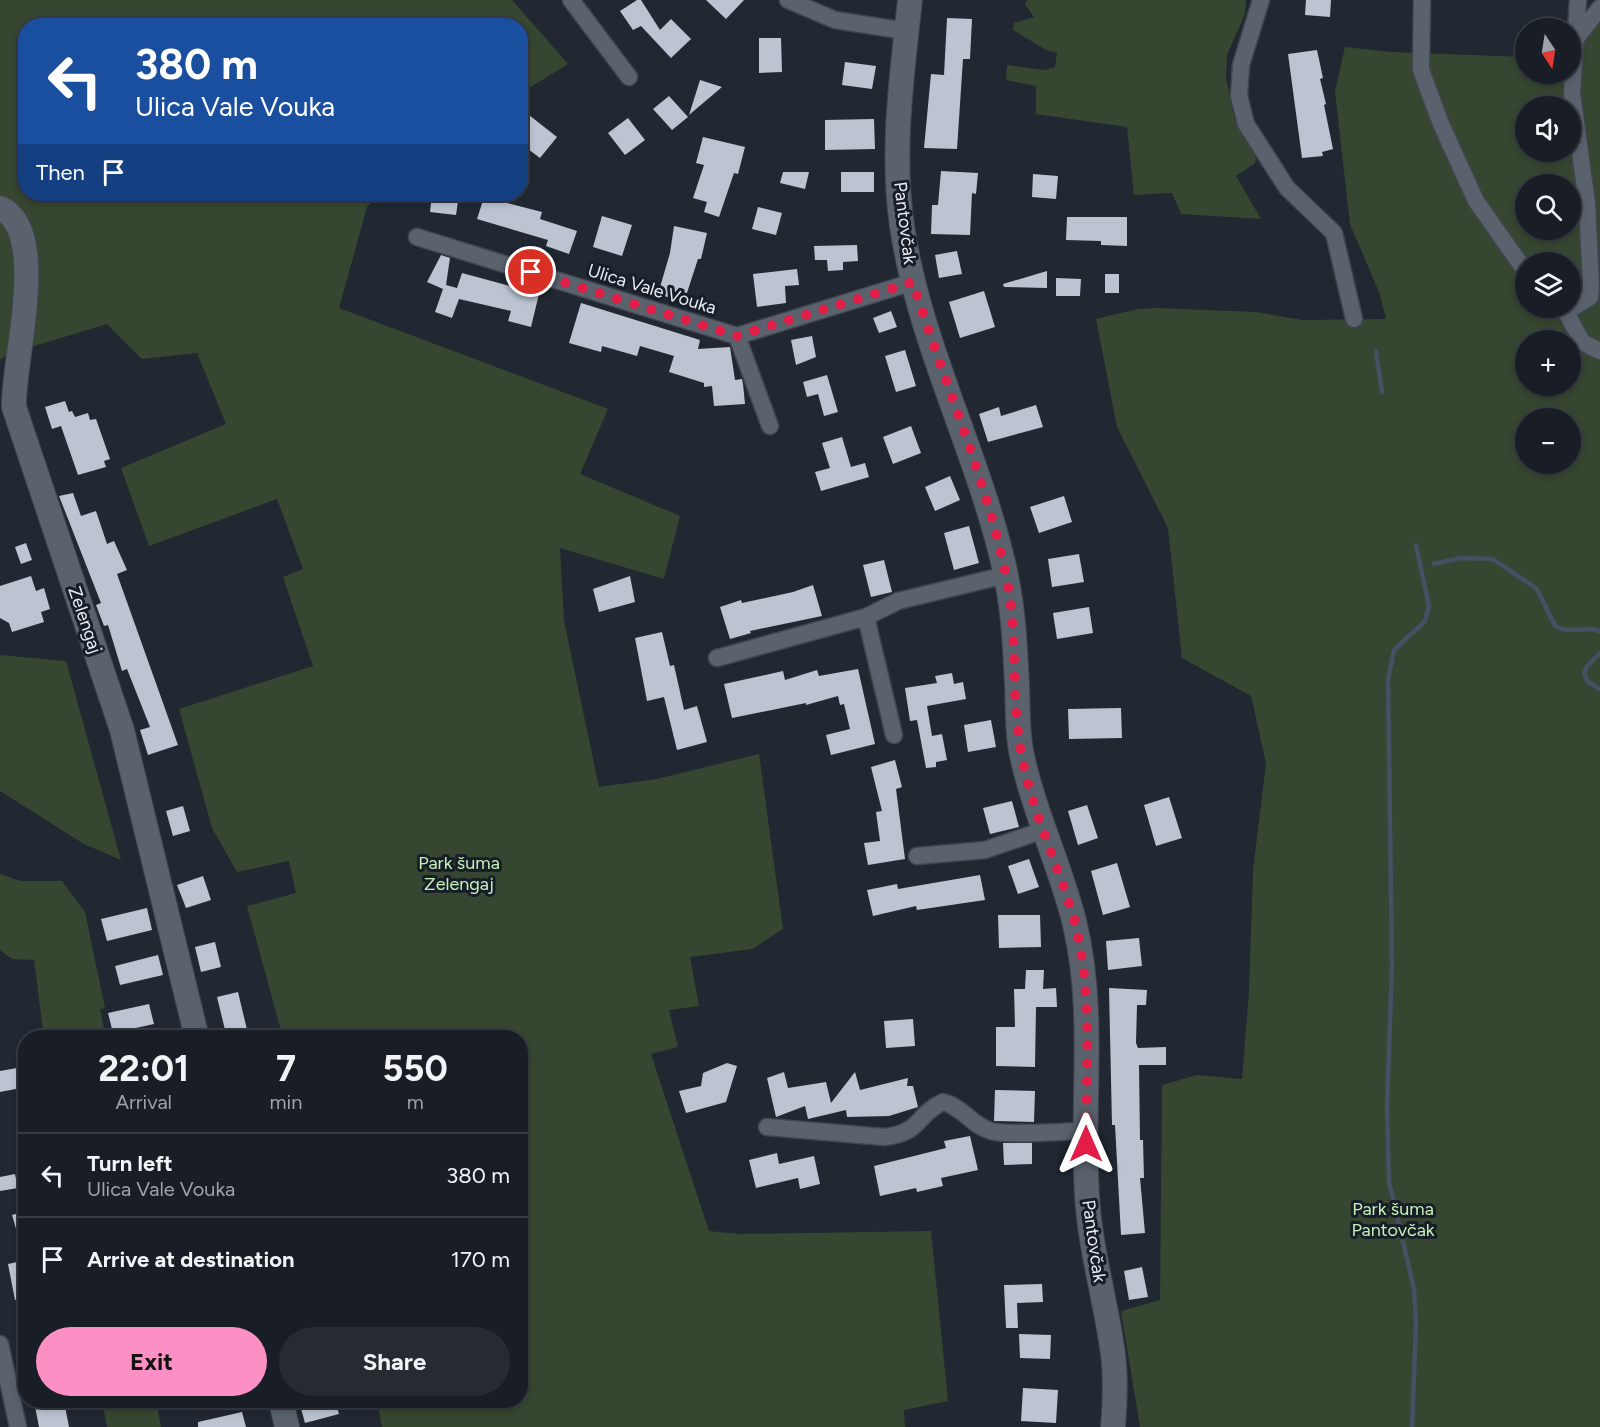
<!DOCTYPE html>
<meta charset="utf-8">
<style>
:root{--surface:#191e26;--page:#262b32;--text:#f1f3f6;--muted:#9fa2a7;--line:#373c43;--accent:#fc8fc3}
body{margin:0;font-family:Figtree,sans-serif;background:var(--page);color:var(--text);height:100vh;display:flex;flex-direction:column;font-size:22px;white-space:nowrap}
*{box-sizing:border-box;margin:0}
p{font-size:20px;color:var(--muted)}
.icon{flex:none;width:33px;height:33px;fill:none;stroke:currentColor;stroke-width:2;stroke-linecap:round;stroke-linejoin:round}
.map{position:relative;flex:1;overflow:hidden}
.details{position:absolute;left:18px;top:1030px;width:510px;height:378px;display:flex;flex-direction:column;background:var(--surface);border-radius:24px;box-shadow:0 3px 9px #0003,0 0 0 2px var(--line)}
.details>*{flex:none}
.guide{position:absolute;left:18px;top:18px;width:510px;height:183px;border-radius:24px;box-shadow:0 3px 9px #0003,0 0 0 2px var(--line);background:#1a4fa0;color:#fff;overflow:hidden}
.needle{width:39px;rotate:168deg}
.tools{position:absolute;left:1515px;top:18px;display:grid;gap:12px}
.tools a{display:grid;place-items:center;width:66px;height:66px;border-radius:50%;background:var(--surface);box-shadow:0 3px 9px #0003,0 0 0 2px var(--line);font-size:30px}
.pin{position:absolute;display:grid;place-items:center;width:51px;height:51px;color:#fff;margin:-26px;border:3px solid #fff;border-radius:50%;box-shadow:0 2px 6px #0007}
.me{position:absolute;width:66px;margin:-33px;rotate:0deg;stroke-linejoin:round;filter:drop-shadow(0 0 4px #0008)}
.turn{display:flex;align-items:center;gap:21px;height:126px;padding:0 18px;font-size:27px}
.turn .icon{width:78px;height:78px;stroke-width:2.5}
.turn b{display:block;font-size:42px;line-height:51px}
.then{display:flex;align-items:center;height:57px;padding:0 18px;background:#0003;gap:12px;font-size:22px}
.eta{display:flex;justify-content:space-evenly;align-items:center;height:102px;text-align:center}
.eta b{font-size:36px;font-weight:700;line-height:42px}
.cta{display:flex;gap:12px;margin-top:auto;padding:12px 18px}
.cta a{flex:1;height:69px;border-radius:36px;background:var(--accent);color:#111;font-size:24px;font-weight:700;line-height:69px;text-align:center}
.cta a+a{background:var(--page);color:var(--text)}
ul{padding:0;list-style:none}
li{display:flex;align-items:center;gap:18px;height:84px;padding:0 18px;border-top:2px solid var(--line)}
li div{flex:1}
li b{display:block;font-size:22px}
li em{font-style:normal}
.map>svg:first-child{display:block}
.green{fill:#364630;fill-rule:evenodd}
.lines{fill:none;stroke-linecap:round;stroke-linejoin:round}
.stream{stroke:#464f64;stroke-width:4.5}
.building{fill:#bcc4d2}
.street-casing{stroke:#40454e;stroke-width:19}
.secondary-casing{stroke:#40454e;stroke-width:26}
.street{stroke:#5a626e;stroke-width:16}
.secondary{stroke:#5a626e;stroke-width:24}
.route{stroke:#e11d48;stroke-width:10;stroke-dasharray:0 18}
.labels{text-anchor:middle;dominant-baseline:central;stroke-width:6;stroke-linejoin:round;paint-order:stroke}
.street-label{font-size:18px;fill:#e8ecf4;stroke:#181e28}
.park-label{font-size:18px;fill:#c5f0b6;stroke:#181e28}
</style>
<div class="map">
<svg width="1600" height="1427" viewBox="0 0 1600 1427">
<rect width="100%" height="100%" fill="#212832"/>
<path class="green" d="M 0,0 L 512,0 L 568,64 L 521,93 L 520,26 L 26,26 L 26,194 L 382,194 L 367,207 L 339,308 L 608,409 L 580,474 L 680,516 L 664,579 L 560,548 L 564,621 L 599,787 L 657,779 L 759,754 L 783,929 L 752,949 L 690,957 L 699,1006 L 669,1010 L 678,1047 L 651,1054 L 709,1231 L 738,1234 L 931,1231 L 948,1401 L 904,1410 L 905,1427 L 382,1427 L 377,1401 L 520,1401 L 520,1038 L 283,1038 L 247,906 L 296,893 L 289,861 L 237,872 L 212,828 L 179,709 L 313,666 L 283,577 L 303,569 L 277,499 L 149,546 L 121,468 L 226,424 L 197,353 L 142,359 L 107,324 L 8,354 L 0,360 Z
M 1027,0 L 1246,0 L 1245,14 L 1227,55 L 1226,77 L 1234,117 L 1256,158 L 1255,163 L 1236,176 L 1261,219 L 1181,214 L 1172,193 L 1134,195 L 1127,127 L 1036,114 L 1036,86 L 1006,80 L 1007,65 L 1044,70 L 1055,67 L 1057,53 L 1046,50 L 1013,30 L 1014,23 L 1034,17 L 1025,4 Z
M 1600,16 L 1600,1427 L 1140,1427 L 1121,1311 L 1160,1300 L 1162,1085 L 1197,1075 L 1242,1079 L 1249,992 L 1253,871 L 1266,763 L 1251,696 L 1182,658 L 1168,528 L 1117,427 L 1096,319 L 1138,309 L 1157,308 L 1256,312 L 1302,320 L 1386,319 L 1379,292 L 1350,224 L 1335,92 L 1345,47 L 1392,52 L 1525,57 L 1526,74 L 1570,74 L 1571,36 ZM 1526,106 L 1570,106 L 1570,152 L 1526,152 ZM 1526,184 L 1570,184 L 1570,230 L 1526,230 ZM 1526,262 L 1570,262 L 1570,308 L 1526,308 ZM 1526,340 L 1570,340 L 1570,386 L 1526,386 ZM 1526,418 L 1570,418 L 1570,464 L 1526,464 Z
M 0,655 L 66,661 L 121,860 L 84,844 L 0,791 Z
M 0,874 L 20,881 L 62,881 L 85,912 L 105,1008 L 100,1009 L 106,1038 L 44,1038 L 34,960 L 12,959 L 0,950 Z
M 102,1401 L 156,1401 L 161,1427 L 107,1427 Z"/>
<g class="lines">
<path class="stream" d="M 1376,351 L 1382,392
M 1434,564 L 1461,558 L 1493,559 L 1537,589 L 1555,626 L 1565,630 L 1594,629 L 1600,632
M 1600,653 L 1587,666 L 1584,673 L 1588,682 L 1600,689
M 1412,1427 L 1416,1323 L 1414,1289 L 1389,1182 L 1387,1106 L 1392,965 L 1388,679 L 1394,650 L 1425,621 L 1429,606 L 1416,545"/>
</g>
<path class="building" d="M 637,0 L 641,0 L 660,30 L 671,19 L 691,39 L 671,58 L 641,26 L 633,30 L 620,11 Z
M 706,0 L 744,0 L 726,19 Z
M 1306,0 L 1331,0 L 1330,17 L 1305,15 Z
M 947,18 L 972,19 L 970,59 L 963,59 L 957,149 L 924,148 L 931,74 L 944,75 Z
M 759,38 L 781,38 L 782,72 L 759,73 Z
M 1317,50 L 1323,78 L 1320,79 L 1326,104 L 1324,105 L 1333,149 L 1322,152 L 1323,156 L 1302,158 L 1288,54 Z
M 845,62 L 876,66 L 872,89 L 842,85 Z
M 700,80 L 722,87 L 689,115 Z
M 669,96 L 688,117 L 672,130 L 653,109 Z
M 520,108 L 557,137 L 540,158 L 520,143 Z
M 628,118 L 645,140 L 625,155 L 608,133 Z
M 874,119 L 875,149 L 825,150 L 825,120 Z
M 703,137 L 745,147 L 738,174 L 734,173 L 719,217 L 704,212 L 707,202 L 693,198 L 704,165 L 696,163 Z
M 941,171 L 978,173 L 976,194 L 972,193 L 970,235 L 931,234 L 932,205 L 938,205 Z
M 783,172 L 809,172 L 805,189 L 780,183 Z
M 841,172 L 874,172 L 874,192 L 841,192 Z
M 1033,174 L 1058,176 L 1056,199 L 1032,197 Z
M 432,194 L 459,194 L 456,215 L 430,212 Z
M 485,194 L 509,196 L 507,203 L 542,212 L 540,219 L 577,231 L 569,254 L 546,246 L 548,240 L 477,219 Z
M 758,207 L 782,213 L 776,235 L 752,229 Z
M 602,216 L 632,225 L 622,256 L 593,247 Z
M 1067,217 L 1127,217 L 1127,246 L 1101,245 L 1101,241 L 1066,240 Z
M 674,226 L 707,233 L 701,259 L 698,259 L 684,302 L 658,294 L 670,253 Z
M 857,245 L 858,261 L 843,262 L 843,270 L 828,271 L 827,260 L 815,260 L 814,246 Z
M 957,251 L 962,274 L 939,278 L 935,255 Z
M 441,255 L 450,258 L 446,285 L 457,288 L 462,273 L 539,294 L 531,327 L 508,321 L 511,311 L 459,299 L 452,318 L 435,312 L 443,289 L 427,282 Z
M 797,269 L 799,285 L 785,286 L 786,303 L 757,307 L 753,274 Z
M 1047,271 L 1047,288 L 1004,287 L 1003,284 Z
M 1105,274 L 1119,274 L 1119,293 L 1105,293 Z
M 1056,278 L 1081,279 L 1080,296 L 1056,296 Z
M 984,291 L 995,327 L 960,338 L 949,302 Z
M 581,303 L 700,340 L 698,349 L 730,347 L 735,380 L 742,379 L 743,384 L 745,404 L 714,406 L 712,386 L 704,387 L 704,383 L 669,372 L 674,356 L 640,346 L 637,356 L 602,346 L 601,352 L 569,343 Z
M 891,311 L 897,327 L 879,333 L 873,318 Z
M 812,336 L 816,357 L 796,365 L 791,340 Z
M 905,350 L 916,386 L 896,392 L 885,356 Z
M 827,375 L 838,412 L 824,416 L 818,394 L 807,397 L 803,382 Z
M 65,401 L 69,412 L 72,411 L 75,417 L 88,413 L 90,420 L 96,419 L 110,459 L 104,461 L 106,467 L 78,475 L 61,426 L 52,429 L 45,407 Z
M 1036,405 L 1043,427 L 988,442 L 979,414 L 999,407 L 1001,416 Z
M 911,426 L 921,453 L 893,464 L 883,437 Z
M 842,437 L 851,467 L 865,463 L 869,477 L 821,491 L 815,472 L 830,468 L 822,443 Z
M 950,476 L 960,500 L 935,511 L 925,487 Z
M 73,493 L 81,516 L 96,511 L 107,544 L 114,541 L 127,570 L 117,574 L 178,745 L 148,755 L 140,730 L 150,727 L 127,669 L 122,671 L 108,625 L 104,626 L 96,605 L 101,603 L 59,496 Z
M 1064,496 L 1072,522 L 1039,533 L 1030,507 Z
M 969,526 L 979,563 L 954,570 L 944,533 Z
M 26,543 L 32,560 L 21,564 L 15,547 Z
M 1079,554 L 1084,582 L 1052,587 L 1048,559 Z
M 884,560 L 892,592 L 871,597 L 863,565 Z
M 31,576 L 36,591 L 44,588 L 50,609 L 41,612 L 44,622 L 12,632 L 9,623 L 0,618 L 0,586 Z
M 630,576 L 635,602 L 599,612 L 593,589 Z
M 813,585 L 822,616 L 750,631 L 751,633 L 730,639 L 720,607 L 741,600 L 742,603 L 793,592 Z
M 1089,607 L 1093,633 L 1057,639 L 1053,613 Z
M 662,632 L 670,666 L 674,665 L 684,710 L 697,706 L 707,742 L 677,750 L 664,697 L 647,701 L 635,638 Z
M 858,669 L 875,744 L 831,755 L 826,735 L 850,729 L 844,704 L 840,705 L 838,696 L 806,705 L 806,703 L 732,718 L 724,684 L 783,671 L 785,680 L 817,670 L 819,676 Z
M 952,673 L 954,684 L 963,682 L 966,699 L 927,706 L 932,736 L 942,734 L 947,760 L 936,762 L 936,767 L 926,768 L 917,720 L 910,721 L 905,688 L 937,683 L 935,676 Z
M 1121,708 L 1122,738 L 1069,739 L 1068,709 Z
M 991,720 L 996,747 L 968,752 L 964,725 Z
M 895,760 L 902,787 L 896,789 L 905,859 L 868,865 L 864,843 L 880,841 L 876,812 L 882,811 L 871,767 Z
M 1169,797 L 1182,838 L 1156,846 L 1144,805 Z
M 1012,801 L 1019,827 L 990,834 L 983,808 Z
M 1087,805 L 1098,838 L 1078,845 L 1068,811 Z
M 183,806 L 190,831 L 173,836 L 166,811 Z
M 1029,859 L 1039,887 L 1018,894 L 1008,866 Z
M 1117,863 L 1130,907 L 1103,915 L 1091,871 Z
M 980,875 L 985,900 L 917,910 L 916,906 L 873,916 L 867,890 L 897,884 L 898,889 Z
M 203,876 L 211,900 L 186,908 L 177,885 Z
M 147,908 L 152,930 L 107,941 L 101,919 Z
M 998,915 L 1040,915 L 1041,947 L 999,948 Z
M 1139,938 L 1142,966 L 1108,970 L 1106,941 Z
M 215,942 L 221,967 L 201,972 L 195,947 Z
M 158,955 L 163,975 L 120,985 L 115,966 Z
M 1026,970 L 1044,970 L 1043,989 L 1056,988 L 1057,1007 L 1036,1007 L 1035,1067 L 996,1066 L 996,1027 L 1015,1027 L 1014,989 L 1025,989 Z
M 1109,988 L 1147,990 L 1146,1005 L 1137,1005 L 1136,1043 L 1138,1048 L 1166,1047 L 1166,1065 L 1139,1065 L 1140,1140 L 1143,1140 L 1144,1178 L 1140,1178 L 1145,1233 L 1121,1235 L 1115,1125 L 1112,1125 Z
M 238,992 L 249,1038 L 227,1038 L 217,997 Z
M 149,1004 L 154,1024 L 113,1033 L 108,1013 Z
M 913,1019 L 915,1046 L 886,1048 L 884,1021 Z
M 727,1063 L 737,1066 L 726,1102 L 686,1113 L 679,1091 L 701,1086 L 703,1073 Z
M 17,1068 L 21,1088 L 0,1092 L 0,1071 Z
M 784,1072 L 788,1088 L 826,1082 L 831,1103 L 855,1072 L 860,1090 L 908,1078 L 907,1086 L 913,1086 L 918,1107 L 889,1116 L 847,1117 L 846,1110 L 808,1119 L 805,1106 L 776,1117 L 767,1078 Z
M 995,1090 L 1035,1091 L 1034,1122 L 994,1121 Z
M 970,1136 L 978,1170 L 941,1178 L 943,1186 L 917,1192 L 916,1188 L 880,1196 L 874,1166 L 946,1148 L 944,1141 Z
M 1003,1143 L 1032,1143 L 1032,1164 L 1004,1165 Z
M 777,1153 L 779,1164 L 814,1156 L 820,1184 L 800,1189 L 798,1178 L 756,1188 L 749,1160 Z
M 15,1174 L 18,1188 L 0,1191 L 0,1177 Z
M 26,1211 L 26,1249 L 22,1249 L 12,1215 Z
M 26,1260 L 26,1298 L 15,1300 L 8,1264 Z
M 1142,1267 L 1148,1297 L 1129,1300 L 1124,1271 Z
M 1042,1284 L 1043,1302 L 1017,1303 L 1018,1328 L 1006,1328 L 1004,1285 Z
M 1019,1334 L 1051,1335 L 1050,1359 L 1020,1358 Z
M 1023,1388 L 1058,1390 L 1056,1423 L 1021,1421 Z
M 34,1401 L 64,1401 L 69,1427 L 39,1427 Z
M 299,1401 L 335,1401 L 339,1414 L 305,1423 Z
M 242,1412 L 246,1427 L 198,1427 L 198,1422 Z"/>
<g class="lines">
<g class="street-casing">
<path id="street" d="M 571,0 L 629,77
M 788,0 L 835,20 L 906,31
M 1261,0 L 1241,65 L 1239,96 L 1246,124 L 1287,188 L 1334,233 L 1354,319
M 1422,0 L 1421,70 L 1441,124 L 1476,201 L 1526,272
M 1574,41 L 1600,8
M 417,237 L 737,336 L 913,282
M 1559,308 L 1566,312 L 1590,297 L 1591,285 L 1587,203 L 1572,93 L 1578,0
M 1566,312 L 1582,342 L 1600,351
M 737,336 L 770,426
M 717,658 L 866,617
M 894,735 L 866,617 L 898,601 L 1006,575
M 917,856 L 985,850 L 1044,830
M 767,1127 L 884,1137 C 922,1133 915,1115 943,1102 C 963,1107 971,1125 991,1131 C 1007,1136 1065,1131 1086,1131
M 0,1344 L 18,1427"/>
</g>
<g class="secondary-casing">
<path id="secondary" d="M 910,0 C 902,74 891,152 902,226 C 919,342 976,448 1003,562 C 1013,602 1015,644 1017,685 C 1018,707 1017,729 1021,751 C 1033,811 1061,866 1075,925 C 1096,1014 1081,1105 1087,1195 C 1090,1249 1106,1301 1113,1354 C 1116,1378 1115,1402 1113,1427
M 0,208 C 51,230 12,363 14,407 L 122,730 L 197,1038
M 281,1401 L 287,1427"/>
</g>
<use href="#street" class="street"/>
<use href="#secondary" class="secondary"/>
</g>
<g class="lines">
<path class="route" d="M 531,272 L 737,336 L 913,282 C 942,378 986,478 1006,575 C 1018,632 1011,689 1020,746 C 1029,807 1059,864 1075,923 C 1093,995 1086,1072 1086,1144"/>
</g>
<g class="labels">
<g class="street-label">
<text transform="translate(905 223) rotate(83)">Pantovčak</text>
<text transform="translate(652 289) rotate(17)">Ulica Vale Vouka</text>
<text transform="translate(85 620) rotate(71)">Zelengaj</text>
<text transform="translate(1094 1241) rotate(82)">Pantovčak</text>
</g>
<g class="park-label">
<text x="459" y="863">Park šuma<tspan x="459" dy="21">Zelengaj</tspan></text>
<text x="1393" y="1209">Park šuma<tspan x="1393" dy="21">Pantovčak</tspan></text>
</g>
</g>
</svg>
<div class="tools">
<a><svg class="needle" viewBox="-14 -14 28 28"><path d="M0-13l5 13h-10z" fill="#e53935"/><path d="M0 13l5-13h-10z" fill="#9fa2a7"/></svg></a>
<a><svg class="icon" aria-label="sound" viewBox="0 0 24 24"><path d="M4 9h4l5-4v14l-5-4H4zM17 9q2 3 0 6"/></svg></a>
<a><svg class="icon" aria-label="search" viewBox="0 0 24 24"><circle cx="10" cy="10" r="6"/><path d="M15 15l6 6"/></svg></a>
<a><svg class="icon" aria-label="layers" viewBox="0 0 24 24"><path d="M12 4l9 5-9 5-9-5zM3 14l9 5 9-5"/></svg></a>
<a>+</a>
<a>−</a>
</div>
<div class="pin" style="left:531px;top:272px;background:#d93025"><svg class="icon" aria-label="arrive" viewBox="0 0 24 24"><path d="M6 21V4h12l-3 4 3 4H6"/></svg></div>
<svg class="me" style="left:1086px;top:1144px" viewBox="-20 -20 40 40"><path d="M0-17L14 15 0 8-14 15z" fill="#e11d48" stroke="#fff" stroke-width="4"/></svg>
<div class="guide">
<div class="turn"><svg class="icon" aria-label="left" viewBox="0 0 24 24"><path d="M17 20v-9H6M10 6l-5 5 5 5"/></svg><div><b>380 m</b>Ulica Vale Vouka</div></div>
<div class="then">Then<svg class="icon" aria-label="arrive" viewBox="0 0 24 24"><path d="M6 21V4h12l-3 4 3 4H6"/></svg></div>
</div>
<section class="details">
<div class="eta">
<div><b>22:01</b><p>Arrival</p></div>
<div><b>7</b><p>min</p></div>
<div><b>550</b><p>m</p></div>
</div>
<ul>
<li><svg class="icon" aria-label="left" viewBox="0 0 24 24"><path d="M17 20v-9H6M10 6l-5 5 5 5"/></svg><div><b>Turn left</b><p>Ulica Vale Vouka</p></div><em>380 m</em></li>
<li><svg class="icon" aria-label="arrive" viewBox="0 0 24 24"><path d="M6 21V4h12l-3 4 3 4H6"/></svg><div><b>Arrive at destination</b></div><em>170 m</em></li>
</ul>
<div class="cta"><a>Exit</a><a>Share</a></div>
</section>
</div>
